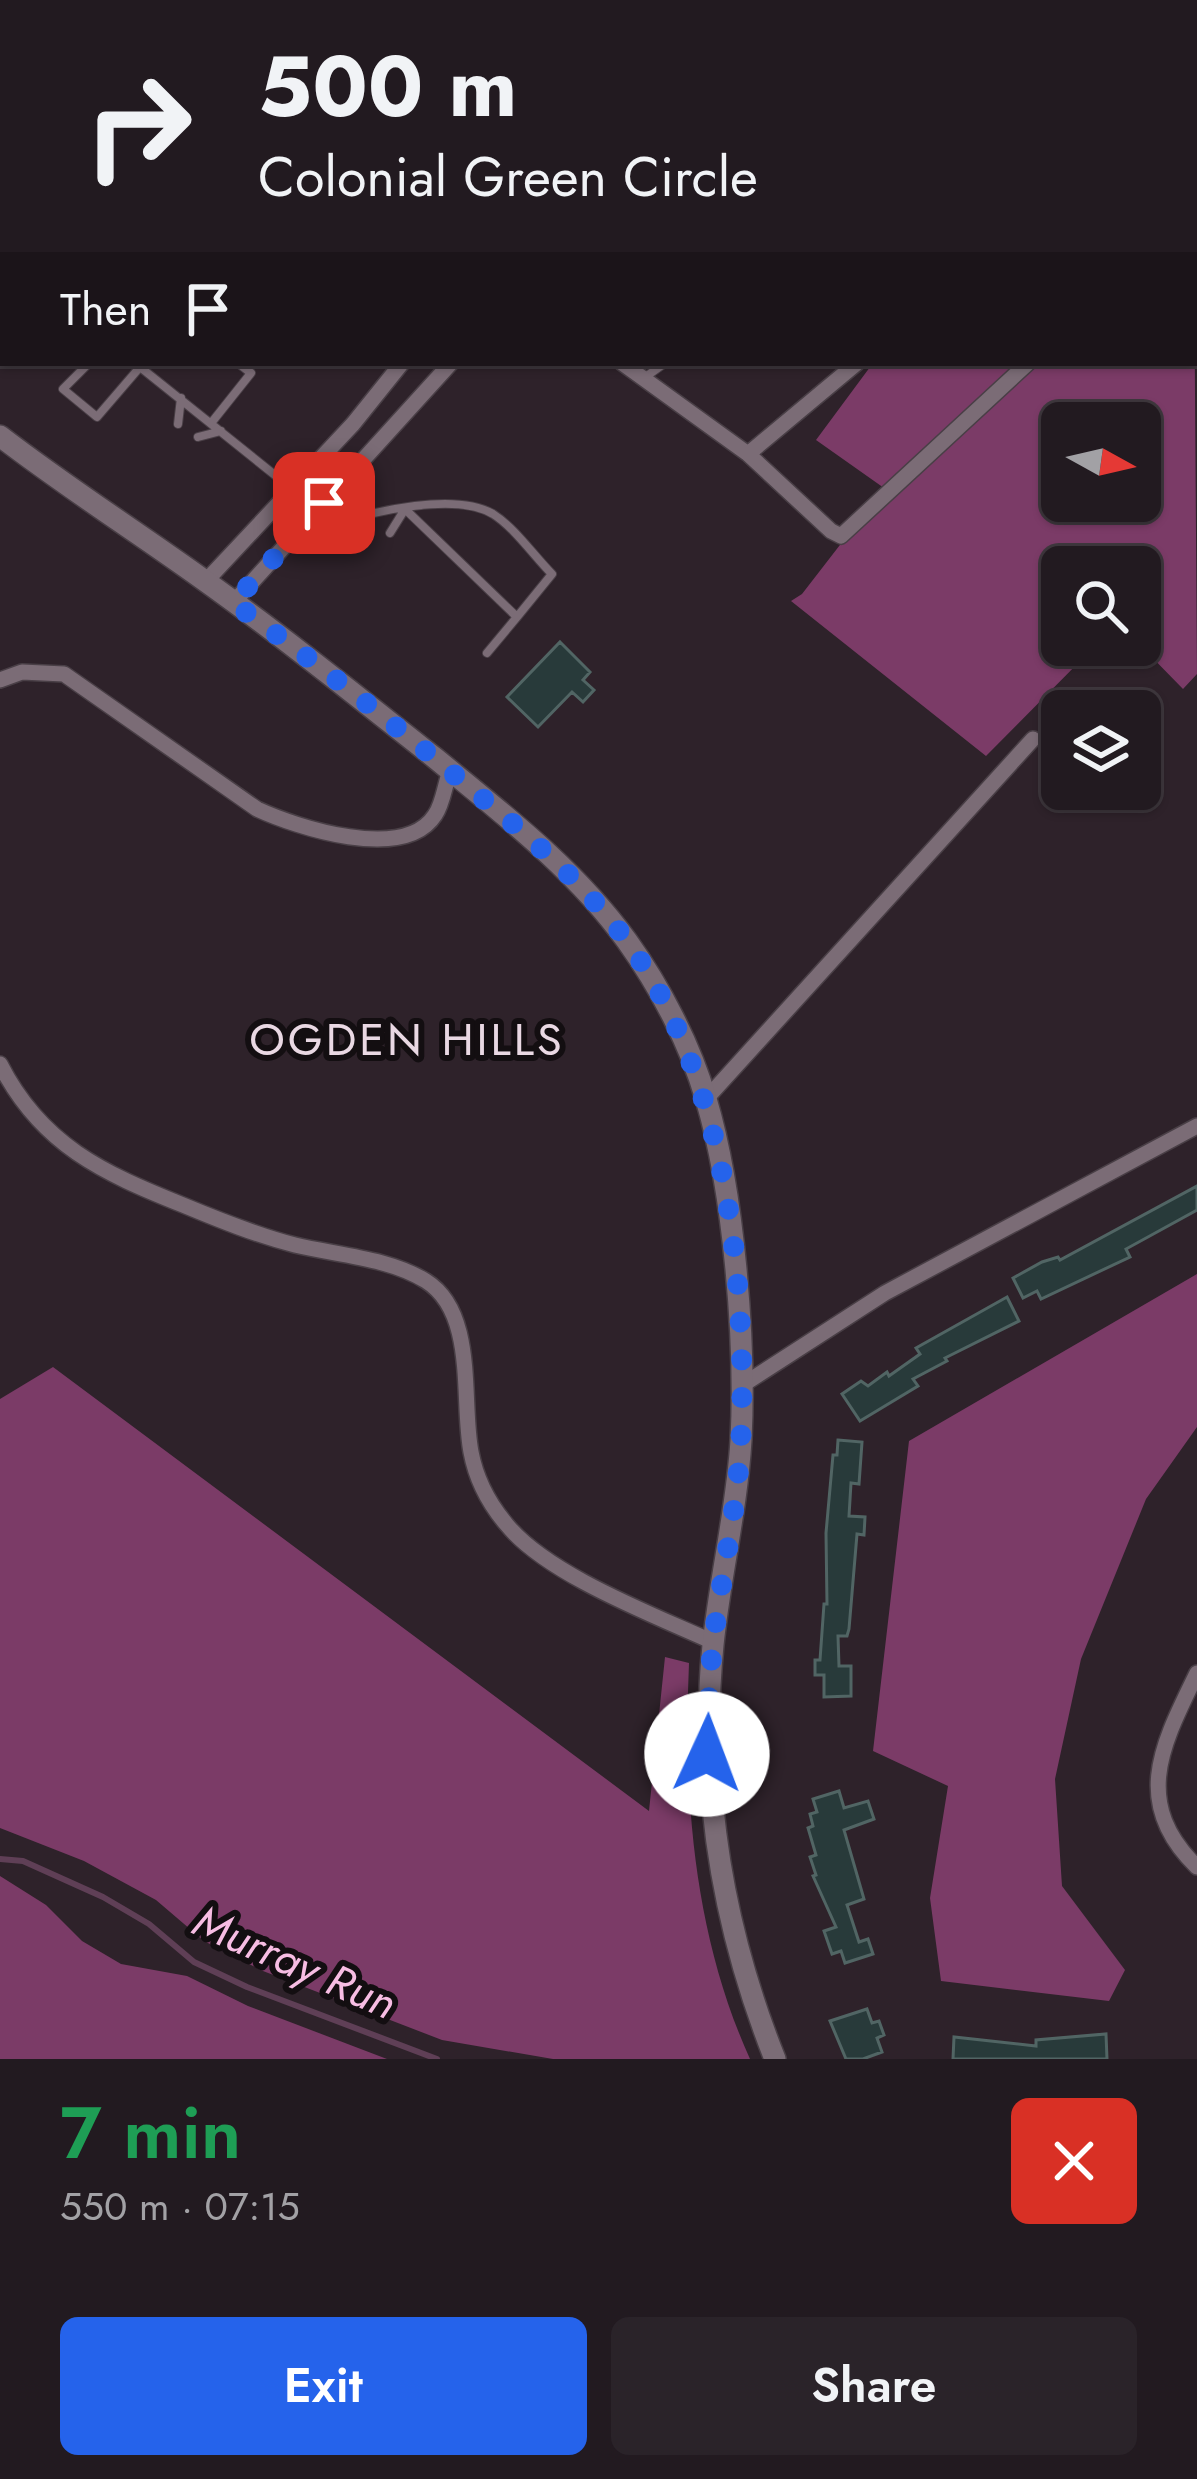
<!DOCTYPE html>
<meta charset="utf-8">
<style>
:root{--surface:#221a20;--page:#2a2329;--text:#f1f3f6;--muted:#a2a1a5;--line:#3f383e;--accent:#2563eb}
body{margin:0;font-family:Jost,sans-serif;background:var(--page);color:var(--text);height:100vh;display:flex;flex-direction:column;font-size:45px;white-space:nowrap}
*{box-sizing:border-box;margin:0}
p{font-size:39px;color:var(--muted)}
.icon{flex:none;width:66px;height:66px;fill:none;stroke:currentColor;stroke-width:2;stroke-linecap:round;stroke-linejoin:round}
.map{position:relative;height:2059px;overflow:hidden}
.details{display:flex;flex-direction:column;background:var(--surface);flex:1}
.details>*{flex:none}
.guide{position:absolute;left:0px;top:0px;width:1197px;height:366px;box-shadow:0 3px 9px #0004,0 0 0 3px var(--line);background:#221a20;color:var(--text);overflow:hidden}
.needle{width:78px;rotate:98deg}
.fabs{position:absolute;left:1041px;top:402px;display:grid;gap:24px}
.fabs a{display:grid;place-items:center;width:120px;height:120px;border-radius:18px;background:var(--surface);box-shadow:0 3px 9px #0004,0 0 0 3px var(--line);font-size:60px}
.pin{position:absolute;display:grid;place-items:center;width:102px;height:102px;color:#fff;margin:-51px;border-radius:24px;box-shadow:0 6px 18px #0006}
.me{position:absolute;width:132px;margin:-66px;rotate:2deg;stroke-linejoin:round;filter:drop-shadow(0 0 9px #0008)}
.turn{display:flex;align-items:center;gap:42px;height:252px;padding:0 60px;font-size:54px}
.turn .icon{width:156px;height:156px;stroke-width:2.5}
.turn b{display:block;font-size:84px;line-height:102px}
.then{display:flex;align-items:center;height:114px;padding:0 60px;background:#0003;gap:24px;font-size:45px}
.round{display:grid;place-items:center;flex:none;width:126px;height:126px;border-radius:18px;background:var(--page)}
.overview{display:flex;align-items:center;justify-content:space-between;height:204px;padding:0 60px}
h1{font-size:72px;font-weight:600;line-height:90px;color:#1e9e55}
.primary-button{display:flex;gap:24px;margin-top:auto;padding:24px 60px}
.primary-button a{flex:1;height:138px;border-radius:18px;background:var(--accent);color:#fff;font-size:48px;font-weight:600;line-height:138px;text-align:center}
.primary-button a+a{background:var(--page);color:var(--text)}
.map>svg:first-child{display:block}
.forest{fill:#7b3b67;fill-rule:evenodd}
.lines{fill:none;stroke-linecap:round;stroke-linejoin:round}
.stream{stroke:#5f3f56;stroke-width:6}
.building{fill:#283a3a;stroke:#516564;stroke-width:3}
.lane-casing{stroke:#493f46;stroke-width:10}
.street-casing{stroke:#493f46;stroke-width:18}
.secondary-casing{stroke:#493f46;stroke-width:24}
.lane{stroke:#7b6c76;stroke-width:8}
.street{stroke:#7b6c76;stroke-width:15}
.secondary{stroke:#7b6c76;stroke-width:21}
.route{stroke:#2563eb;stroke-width:21;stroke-dasharray:0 37.8}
.labels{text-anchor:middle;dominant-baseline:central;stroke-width:12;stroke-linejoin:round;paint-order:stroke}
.neighbourhood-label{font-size:45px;letter-spacing:3px;fill:#e9d8e3;stroke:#130e11}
.water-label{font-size:45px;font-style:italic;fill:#f7bde3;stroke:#130e11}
</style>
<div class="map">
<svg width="1197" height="2059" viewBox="0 0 1197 2059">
<rect width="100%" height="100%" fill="#2e222a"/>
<path class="forest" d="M 1194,250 L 1197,674 L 1183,689 L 1140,645 L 1140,567 L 1062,567 L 1062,645 L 1096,645 L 986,756 L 791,601 L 802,594 L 884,488 L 816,440 L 873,363 L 1194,363 ZM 1062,423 L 1140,423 L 1140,501 L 1062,501 Z
M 1197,1274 L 1197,1427 L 1146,1499 L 1081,1659 L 1055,1779 L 1062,1886 L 1125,1970 L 1109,2001 L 941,1981 L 930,1898 L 948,1786 L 873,1751 L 909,1441 Z
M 53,1367 L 649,1811 L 665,1657 L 689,1663 C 683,1797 694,1935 750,2059 L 553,2059 L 442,2040 L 263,1971 L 204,1941 L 156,1900 L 84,1861 L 0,1828 L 0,1399 Z
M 0,1876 L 46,1905 L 82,1941 L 121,1964 L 187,1976 L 248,2006 L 387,2059 L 0,2059 Z"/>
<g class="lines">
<path class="stream" d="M 0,1859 L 23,1861 L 103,1897 L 149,1924 L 194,1962 L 247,1987 L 437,2059"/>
</g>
<path class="building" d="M 560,642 L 590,672 L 583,680 L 594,690 L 583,702 L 572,692 L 538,727 L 507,697 Z
M 1197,1186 L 1197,1210 L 1126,1249 L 1130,1257 L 1041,1299 L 1037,1291 L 1023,1298 L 1013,1278 L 1042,1262 L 1058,1257 L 1060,1260 Z
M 1007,1297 L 1019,1321 L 945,1358 L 947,1361 L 913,1379 L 918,1386 L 860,1421 L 842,1394 L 861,1381 L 868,1386 L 887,1372 L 889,1376 L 920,1354 L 916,1348 Z
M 838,1440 L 862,1442 L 859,1484 L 851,1483 L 849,1516 L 865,1517 L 864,1535 L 857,1534 L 849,1629 L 847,1636 L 838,1636 L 839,1666 L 851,1666 L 851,1696 L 824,1697 L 824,1675 L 815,1675 L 815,1660 L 820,1660 L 824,1604 L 827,1604 L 826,1533 L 833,1455 L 837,1455 Z
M 839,1791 L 844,1808 L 868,1801 L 874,1819 L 844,1830 L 864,1899 L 847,1905 L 859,1942 L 868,1939 L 873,1954 L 845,1963 L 841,1951 L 832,1954 L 824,1931 L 836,1927 L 813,1876 L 816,1875 L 810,1857 L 816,1855 L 808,1828 L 813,1826 L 810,1814 L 817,1812 L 813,1799 Z
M 867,2009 L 872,2023 L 879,2021 L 884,2035 L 877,2038 L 882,2052 L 863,2059 L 846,2059 L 830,2021 Z
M 1106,2034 L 1107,2059 L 953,2059 L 954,2037 L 1036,2046 L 1036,2040 Z"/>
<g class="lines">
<g class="lane-casing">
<path id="lane" d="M 89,363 L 63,389 L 97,417 L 140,367
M 135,363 L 336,524 C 374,511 456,492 493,514 C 515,528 534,556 552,574 L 517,617 L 405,509 L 390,533
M 644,378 L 665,363
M 212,422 L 251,373 L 238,363
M 178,424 L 181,398
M 198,437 L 221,431
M 336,524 L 344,532 L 364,536
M 487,653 L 517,617"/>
</g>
<g class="street-casing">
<path id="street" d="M 68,0 L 72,3
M 784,0 L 795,3
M 47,3 L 54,0
M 124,3 L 128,0
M 737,3 L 748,0
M 0,26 L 3,24
M 0,137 L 3,141
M 622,363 L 748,454 L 831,531 L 841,536 L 1028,363
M 748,454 L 857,363
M 206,581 L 353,424 L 402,363
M 233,603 L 451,363
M 0,680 L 22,672 L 64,674 L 257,809 C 296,827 404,863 435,815 C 443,804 445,784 450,771
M 0,1064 C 41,1145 103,1173 183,1205 C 219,1220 256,1235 295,1245 C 337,1255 389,1258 426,1281 C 477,1313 461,1401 471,1452 C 476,1479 490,1505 507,1525 C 548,1575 654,1615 713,1642
M 706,1099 L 1033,739
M 741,1386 L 885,1293 L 1197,1126
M 1197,1673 C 1163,1743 1130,1802 1197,1867"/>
</g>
<g class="secondary-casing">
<path id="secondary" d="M 0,436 C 65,486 134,530 201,578 C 281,635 358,697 435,758 C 503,814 575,869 627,941 C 660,987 690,1044 706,1099 C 734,1193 746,1342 741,1440 C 737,1509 720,1577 713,1645 C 699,1789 722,1926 775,2059"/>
</g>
<use href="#lane" class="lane"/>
<use href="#street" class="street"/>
<use href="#secondary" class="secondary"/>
</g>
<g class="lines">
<path class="route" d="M 324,503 L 233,603 C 312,659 388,719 463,782 C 522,831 580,878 626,940 C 725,1074 747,1274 741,1437 C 738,1503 723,1569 714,1635 C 709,1675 708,1714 707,1754"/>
</g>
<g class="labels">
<g class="neighbourhood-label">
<text x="407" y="1039">OGDEN HILLS</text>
</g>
<g class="water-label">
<text transform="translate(295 1962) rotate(24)">Murray Run</text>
</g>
</g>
</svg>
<div class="fabs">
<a><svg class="needle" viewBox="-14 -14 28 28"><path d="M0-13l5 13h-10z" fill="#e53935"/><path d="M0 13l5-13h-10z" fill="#a2a1a5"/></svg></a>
<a><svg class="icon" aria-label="search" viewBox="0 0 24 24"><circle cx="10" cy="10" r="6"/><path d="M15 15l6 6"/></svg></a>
<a><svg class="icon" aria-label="layers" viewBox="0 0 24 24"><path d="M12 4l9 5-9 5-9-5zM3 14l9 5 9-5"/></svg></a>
</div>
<div class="pin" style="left:324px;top:503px;background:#d93025"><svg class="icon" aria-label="arrive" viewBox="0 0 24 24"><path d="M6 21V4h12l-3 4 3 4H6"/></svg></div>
<svg class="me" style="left:707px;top:1754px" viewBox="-20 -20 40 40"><circle r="19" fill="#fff"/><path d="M0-13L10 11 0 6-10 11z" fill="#2563eb"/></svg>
<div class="guide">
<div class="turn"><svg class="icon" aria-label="right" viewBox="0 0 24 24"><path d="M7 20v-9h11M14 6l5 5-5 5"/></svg><div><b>500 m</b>Colonial Green Circle</div></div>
<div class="then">Then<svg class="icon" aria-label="arrive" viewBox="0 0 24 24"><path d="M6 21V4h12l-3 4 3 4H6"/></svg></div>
</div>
</div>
<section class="details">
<div class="overview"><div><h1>7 min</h1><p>550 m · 07:15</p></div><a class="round" style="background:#d93025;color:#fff"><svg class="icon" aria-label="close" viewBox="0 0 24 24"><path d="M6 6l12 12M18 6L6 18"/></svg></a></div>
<div class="primary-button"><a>Exit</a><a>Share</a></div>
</section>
